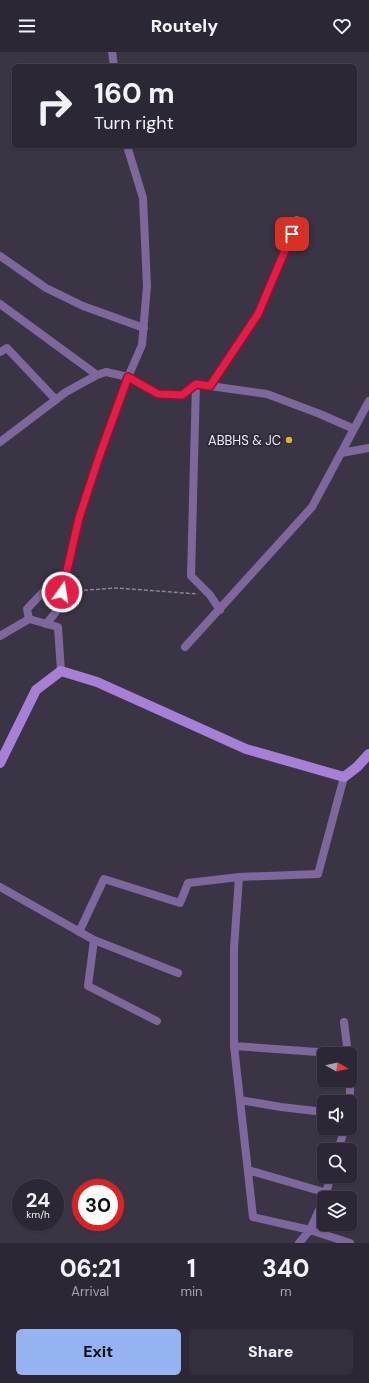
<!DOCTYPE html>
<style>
:root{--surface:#2c2734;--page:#342f3c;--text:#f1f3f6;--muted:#a6a5ac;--line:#48444f;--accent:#95b2f1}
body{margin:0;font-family:"DM Sans",sans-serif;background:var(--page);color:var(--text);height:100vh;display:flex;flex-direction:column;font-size:15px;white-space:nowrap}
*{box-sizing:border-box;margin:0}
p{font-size:13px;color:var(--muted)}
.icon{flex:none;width:22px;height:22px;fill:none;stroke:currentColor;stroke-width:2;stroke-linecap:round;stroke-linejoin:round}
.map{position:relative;height:1191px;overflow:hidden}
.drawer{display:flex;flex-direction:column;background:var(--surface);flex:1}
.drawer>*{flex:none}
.banner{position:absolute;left:12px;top:12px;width:345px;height:84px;border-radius:6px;box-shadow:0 1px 3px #0004,0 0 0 1px var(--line);background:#2c2734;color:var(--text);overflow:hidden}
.needle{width:26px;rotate:98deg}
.buttons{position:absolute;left:317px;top:995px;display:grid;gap:8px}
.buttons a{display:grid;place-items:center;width:40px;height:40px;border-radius:6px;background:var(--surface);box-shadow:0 1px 3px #0004,0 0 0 1px var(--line);font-size:20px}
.speed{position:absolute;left:12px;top:1127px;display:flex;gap:8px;font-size:20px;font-weight:700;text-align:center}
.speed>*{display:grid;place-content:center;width:52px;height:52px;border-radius:50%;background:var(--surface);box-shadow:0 1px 3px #0004,0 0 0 1px var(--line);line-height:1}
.speed small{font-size:10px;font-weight:400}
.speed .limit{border:6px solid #d22;background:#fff;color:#111}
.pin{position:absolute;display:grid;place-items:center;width:34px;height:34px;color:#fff;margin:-17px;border-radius:8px;box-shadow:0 2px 6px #0006}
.me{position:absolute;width:44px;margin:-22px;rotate:13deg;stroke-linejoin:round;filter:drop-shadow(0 0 3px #0008)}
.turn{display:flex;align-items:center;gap:14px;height:84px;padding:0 16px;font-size:18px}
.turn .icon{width:52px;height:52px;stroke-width:2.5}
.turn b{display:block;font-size:28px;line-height:34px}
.eta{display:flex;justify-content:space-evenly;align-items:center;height:68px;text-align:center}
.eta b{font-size:24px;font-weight:800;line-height:28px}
.primary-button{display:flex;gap:8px;margin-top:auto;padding:8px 16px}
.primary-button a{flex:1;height:46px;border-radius:6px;background:var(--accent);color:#111;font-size:16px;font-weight:800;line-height:46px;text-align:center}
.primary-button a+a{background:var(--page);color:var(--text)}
header{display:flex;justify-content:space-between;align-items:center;height:52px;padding:0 16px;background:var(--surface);font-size:18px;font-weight:800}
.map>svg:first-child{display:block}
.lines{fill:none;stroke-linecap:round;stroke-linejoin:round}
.path{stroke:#8a8593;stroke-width:1.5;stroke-dasharray:4 2;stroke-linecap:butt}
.minor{stroke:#7e679d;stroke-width:8}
.secondary{stroke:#a680d6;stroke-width:10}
.route-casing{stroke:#92132f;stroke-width:10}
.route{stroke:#e11d48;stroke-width:7}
.poi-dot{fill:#d6b534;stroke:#312a3a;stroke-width:1.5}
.labels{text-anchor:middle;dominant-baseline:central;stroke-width:4;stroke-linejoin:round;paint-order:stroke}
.poi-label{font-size:13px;fill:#efebf6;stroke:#312a3a;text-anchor:end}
</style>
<header><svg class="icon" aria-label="menu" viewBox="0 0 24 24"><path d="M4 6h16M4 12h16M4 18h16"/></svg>Routely<svg class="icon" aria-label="heart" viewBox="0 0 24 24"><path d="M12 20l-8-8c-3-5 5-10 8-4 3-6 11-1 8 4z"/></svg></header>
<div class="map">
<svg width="369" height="1191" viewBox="0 0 369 1191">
<rect width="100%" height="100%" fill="#3b3445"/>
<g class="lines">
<path class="path" d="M 72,539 L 117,536 L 198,542"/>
<path class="minor" d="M 112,0 L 114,14
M 127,94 L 143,146 L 147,234 L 142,293 L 128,325 L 158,342 L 182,343 L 196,332 L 267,342 L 320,362 L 354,377
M 0,204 L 46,236 L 83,254 L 144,276
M 0,252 L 97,323
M 0,300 L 7,296 L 56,348
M 196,332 L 191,524 L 210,543 L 220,558
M 210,334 L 258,262 L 297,168
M 0,390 L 66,340 L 97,323 L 106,320 L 128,325 L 99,405 L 79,466 L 62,540 L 42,541 L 27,557 L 29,567
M 341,401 L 369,396
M 46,572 L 56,560 L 62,540
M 0,584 L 29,567 L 58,575 L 61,619
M 185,595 L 312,455 L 369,349
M 239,825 L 234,896 L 234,994 L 253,1165 L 310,1178 L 350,1191
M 0,835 L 94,888 L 178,921
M 79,880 L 104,827 L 180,851 L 188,831 L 239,825 L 318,822 L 344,725
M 94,888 L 88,934 L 157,969
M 344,970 L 348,1002
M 234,994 L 346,1002
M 240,1048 L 281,1055 L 324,1060
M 350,1050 L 350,1016
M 338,1098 L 345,1076
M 248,1118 L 327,1141
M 325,1144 L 331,1124
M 299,1191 L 310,1178 L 324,1147"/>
<path class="secondary" d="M 0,711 L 36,638 L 61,619 L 97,630 L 246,697 L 344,725 L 357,715 L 369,702"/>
</g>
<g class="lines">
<g class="route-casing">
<path id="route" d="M 62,540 L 79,466 L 99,405 L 128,325 L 158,342 L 182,343 L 196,332 L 210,334 L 258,262 L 292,182"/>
</g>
<use href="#route" class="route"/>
</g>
<circle class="poi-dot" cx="289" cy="388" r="4"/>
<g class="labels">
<g class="poi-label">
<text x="281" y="388">ABBHS &amp; JC</text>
</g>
</g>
</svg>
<div class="buttons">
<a><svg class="needle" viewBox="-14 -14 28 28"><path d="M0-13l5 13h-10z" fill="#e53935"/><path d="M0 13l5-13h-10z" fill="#a6a5ac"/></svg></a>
<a><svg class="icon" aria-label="sound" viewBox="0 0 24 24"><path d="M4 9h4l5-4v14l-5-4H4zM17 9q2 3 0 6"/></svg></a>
<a><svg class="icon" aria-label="search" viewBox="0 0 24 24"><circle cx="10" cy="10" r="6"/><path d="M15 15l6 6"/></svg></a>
<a><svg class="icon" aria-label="layers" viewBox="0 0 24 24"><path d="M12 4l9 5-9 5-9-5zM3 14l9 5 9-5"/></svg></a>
</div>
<div class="speed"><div>24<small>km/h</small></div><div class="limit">30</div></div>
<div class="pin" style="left:292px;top:182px;background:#d93025"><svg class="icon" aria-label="arrive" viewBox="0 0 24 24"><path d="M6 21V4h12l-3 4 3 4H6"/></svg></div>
<svg class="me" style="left:62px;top:540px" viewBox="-20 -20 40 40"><circle r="17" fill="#e11d48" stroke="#fff" stroke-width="3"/><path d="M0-11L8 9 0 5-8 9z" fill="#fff"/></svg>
<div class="banner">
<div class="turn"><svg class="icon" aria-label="right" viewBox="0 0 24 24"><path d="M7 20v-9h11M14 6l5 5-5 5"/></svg><div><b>160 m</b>Turn right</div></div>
</div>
</div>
<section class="drawer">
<div class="eta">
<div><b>06:21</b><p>Arrival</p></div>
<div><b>1</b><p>min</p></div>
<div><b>340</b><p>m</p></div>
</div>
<div class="primary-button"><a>Exit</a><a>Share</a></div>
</section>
